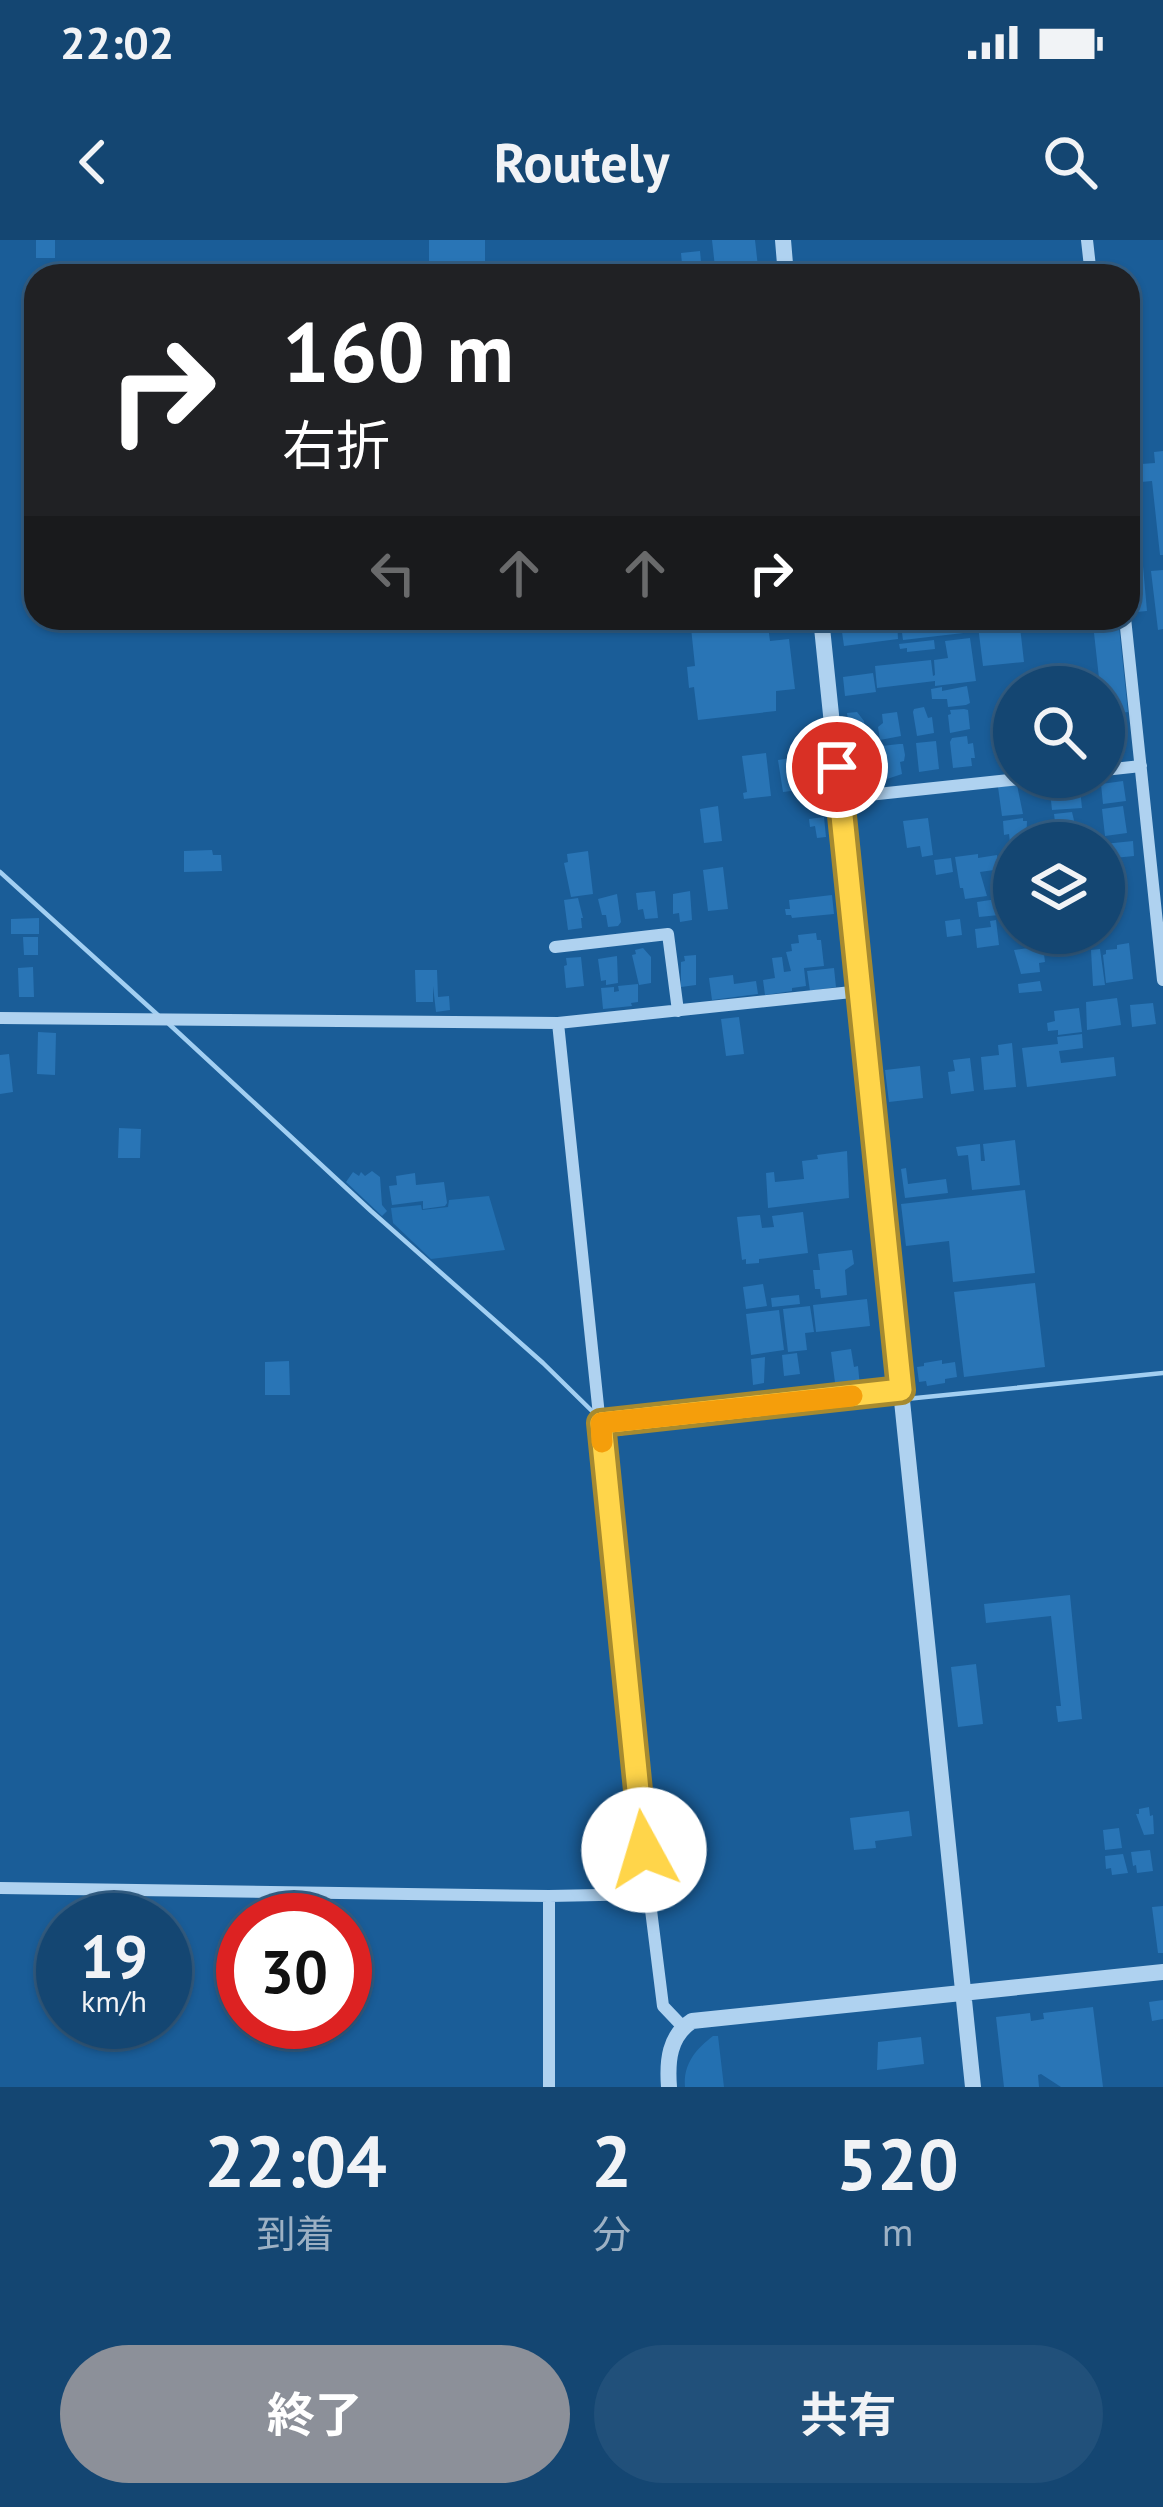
<!DOCTYPE html>
<html lang="ja">
<meta charset="utf-8">
<style>
:root{--surface:#144672;--page:#21507a;--text:#f1f3f6;--muted:#9db1c4;--line:#335e84;--accent:#8c9099}
body{margin:0;font-family:"PT Sans","Noto Sans JP",sans-serif;background:var(--page);color:var(--text);height:100vh;display:flex;flex-direction:column;font-size:45px;white-space:nowrap}
*{box-sizing:border-box;margin:0}
p{font-size:39px;color:var(--muted)}
.icon{flex:none;width:66px;height:66px;fill:none;stroke:currentColor;stroke-width:2;stroke-linecap:round;stroke-linejoin:round}
.map{position:relative;height:1847px;overflow:hidden}
.sheet{display:flex;flex-direction:column;background:var(--surface);flex:1}
.sheet>*{flex:none}
.guide{position:absolute;left:24px;top:24px;width:1116px;height:366px;border-radius:36px;box-shadow:0 3px 9px #0004,0 0 0 3px var(--line);background:#202124;color:#fff;overflow:hidden}
.tools{position:absolute;left:993px;top:426px;display:grid;gap:24px}
.tools a{display:grid;place-items:center;width:132px;height:132px;border-radius:50%;background:var(--surface);box-shadow:0 3px 9px #0004,0 0 0 3px var(--line);font-size:60px}
.speed{position:absolute;left:36px;top:1653px;display:flex;gap:24px;font-size:60px;font-weight:700;text-align:center}
.speed>*{display:grid;place-content:center;width:156px;height:156px;border-radius:50%;background:var(--surface);box-shadow:0 3px 9px #0004,0 0 0 3px var(--line);line-height:1}
.speed small{font-size:30px;font-weight:400}
.speed .limit{border:18px solid #d22;background:#fff;color:#111}
.pin{position:absolute;display:grid;place-items:center;width:102px;height:102px;color:#fff;margin:-51px;border:6px solid #fff;border-radius:50%;box-shadow:0 3px 12px #0007}
.me{position:absolute;width:132px;margin:-66px;rotate:354deg;stroke-linejoin:round;filter:drop-shadow(0 0 9px #0008)}
.turn{display:flex;align-items:center;gap:42px;height:252px;padding:0 60px;font-size:54px}
.turn .icon{width:156px;height:156px;stroke-width:2.5}
.turn b{display:block;font-size:84px;line-height:102px}
.lanes{display:flex;align-items:center;height:114px;padding:0 60px;background:#0003;justify-content:center;gap:60px;direction:ltr}
.lanes .off{opacity:.35}
.eta{display:flex;justify-content:space-evenly;align-items:center;height:204px;text-align:center}
.eta b{font-size:72px;font-weight:700;line-height:84px}
.button{display:flex;gap:24px;margin-top:auto;padding:24px 60px}
.button a{flex:1;height:138px;border-radius:72px;background:var(--accent);color:#fff;font-size:48px;font-weight:700;line-height:138px;text-align:center}
.button a+a{background:var(--page);color:var(--text)}
.status{display:flex;justify-content:space-between;align-items:center;height:84px;padding:0 60px;background:var(--surface);direction:ltr}
.status svg{height:33px;fill:currentColor}
header{display:flex;justify-content:space-between;align-items:center;height:156px;padding:0 60px;background:var(--surface);font-size:54px;font-weight:700}
.map>svg:first-child{display:block}
.green{fill:#2370b1}
.lines{fill:none;stroke-linecap:round;stroke-linejoin:round}
.stream{stroke:#a2cff2;stroke-width:4.5}
.building{fill:#2975b6}
.minor{stroke:#afd2f0;stroke-width:12}
.tertiary{stroke:#afd2f0;stroke-width:16}
.route-casing{stroke:#a68a30;stroke-width:30}
.route{stroke:#ffd54a;stroke-width:21}
.slow{stroke:#f59e0b;stroke-width:21}
</style>
<div class="status"><b>22:02</b><svg viewBox="0 0 49 12"><path d="M0 12V9h3v3zM5 12V6h3v6zM10 12V3h3v9zM15 12V0h3v12zM26 1h20v11H26zM47 4h2v5h-2z"/></svg></div>
<header><svg class="icon" aria-label="back" viewBox="0 0 24 24"><path d="M15 5l-7 7 7 7"/></svg>Routely<svg class="icon" aria-label="search" viewBox="0 0 24 24"><circle cx="10" cy="10" r="6"/><path d="M15 15l6 6"/></svg></header>
<div class="map">
<svg width="1163" height="1847" viewBox="0 0 1163 1847">
<rect width="100%" height="100%" fill="#1a5d98"/>
<path class="green" d="M 489,956 L 505,1010 L 431,1019 L 393,983 L 391,968 L 421,965 L 422,970 L 448,967 L 449,960 Z
M 713,1796 L 718,1796 L 724,1847 L 685,1847 C 683,1824 696,1809 713,1796 Z"/>
<g class="lines">
<path class="stream" d="M 0,632 L 160,777
M 169,784 L 371,971 L 543,1123 L 594,1173
M 906,1159 L 1163,1133
M 606,1186 L 613,1194 L 895,1161"/>
</g>
<path class="building" d="M 36,0 L 55,0 L 55,18 L 36,18 Z
M 429,0 L 485,0 L 485,36 L 429,36 Z
M 712,0 L 755,0 L 759,36 L 716,36 Z
M 700,11 L 702,33 L 683,35 L 681,13 Z
M 1163,211 L 1163,315 L 1160,315 L 1152,241 L 1130,243 L 1128,225 L 1155,223 L 1154,212 Z
M 1138,317 L 1139,326 L 1143,326 L 1147,371 L 1136,372 L 1131,318 Z
M 1163,330 L 1163,389 L 1158,390 L 1151,331 Z
M 690,378 L 767,378 L 770,401 L 789,399 L 795,449 L 776,451 L 776,471 L 698,480 L 694,447 L 689,448 L 687,427 L 695,426 Z
M 897,378 L 898,399 L 844,406 L 841,385 Z
M 900,378 L 970,378 L 972,392 L 903,400 Z
M 977,378 L 1019,378 L 1024,422 L 983,426 Z
M 1080,378 L 1118,378 L 1128,472 L 1104,475 L 1104,447 L 1100,447 L 1093,384 L 1080,385 Z
M 970,398 L 976,441 L 935,446 L 935,441 L 877,448 L 875,426 L 931,420 L 933,436 L 935,435 L 934,420 L 948,418 L 945,401 Z
M 934,400 L 935,409 L 907,412 L 907,408 L 900,409 L 899,404 Z
M 873,433 L 876,452 L 845,456 L 843,437 Z
M 967,446 L 970,463 L 966,465 L 948,467 L 947,459 L 932,459 L 931,449 L 942,447 L 942,451 Z
M 924,467 L 928,478 L 932,477 L 934,493 L 917,496 L 913,472 L 914,469 Z
M 964,469 L 968,470 L 970,489 L 950,493 L 948,475 L 951,474 L 950,470 Z
M 857,472 L 864,481 L 866,501 L 851,502 L 847,473 Z
M 897,472 L 901,496 L 880,500 L 878,487 L 883,483 L 882,474 Z
M 967,496 L 968,504 L 973,503 L 975,518 L 971,518 L 972,526 L 953,528 L 950,502 L 952,498 Z
M 936,501 L 939,529 L 919,532 L 916,503 Z
M 899,504 L 903,504 L 905,515 L 904,521 L 900,522 L 902,534 L 887,539 L 882,506 Z
M 866,508 L 870,525 L 867,526 L 869,540 L 856,541 L 850,510 Z
M 766,513 L 771,556 L 744,559 L 743,553 L 747,552 L 742,516 Z
M 805,516 L 809,544 L 798,546 L 799,550 L 783,552 L 778,520 Z
M 1079,539 L 1082,568 L 1052,570 L 1049,542 Z
M 1123,541 L 1126,561 L 1103,564 L 1101,544 Z
M 1017,545 L 1023,574 L 1002,576 L 998,547 Z
M 718,566 L 722,601 L 704,603 L 700,569 Z
M 1123,566 L 1127,593 L 1105,596 L 1102,569 Z
M 1072,572 L 1078,597 L 1057,599 L 1054,574 Z
M 824,577 L 826,597 L 817,598 L 815,586 L 810,587 L 809,579 Z
M 928,578 L 933,615 L 922,617 L 920,606 L 907,608 L 903,581 Z
M 1023,578 L 1023,581 L 1027,581 L 1026,603 L 1010,603 L 1009,594 L 1004,595 L 1003,581 Z
M 1133,601 L 1134,616 L 1104,619 L 1104,604 Z
M 212,610 L 213,615 L 221,615 L 222,631 L 184,632 L 184,611 Z
M 588,611 L 593,654 L 571,657 L 564,623 L 568,622 L 567,614 Z
M 978,614 L 978,618 L 997,615 L 1000,635 L 995,636 L 994,630 L 980,632 L 987,656 L 965,659 L 963,648 L 960,648 L 955,617 Z
M 951,618 L 953,632 L 936,635 L 934,620 Z
M 723,627 L 728,669 L 708,671 L 703,630 Z
M 655,651 L 658,678 L 645,679 L 643,669 L 638,670 L 636,653 Z
M 690,651 L 692,680 L 680,682 L 679,673 L 673,674 L 673,654 Z
M 617,654 L 621,682 L 618,686 L 608,687 L 606,675 L 602,675 L 598,659 Z
M 832,655 L 834,674 L 792,678 L 791,675 L 786,675 L 785,669 L 790,669 L 789,660 Z
M 578,658 L 583,678 L 581,678 L 582,688 L 568,690 L 564,660 Z
M 997,659 L 999,675 L 979,677 L 977,662 Z
M 39,678 L 39,694 L 11,694 L 11,679 Z
M 960,679 L 962,695 L 947,697 L 945,681 Z
M 996,680 L 999,705 L 977,708 L 975,689 L 991,687 L 990,681 Z
M 816,693 L 817,700 L 821,700 L 824,726 L 804,728 L 806,746 L 792,748 L 792,751 L 765,755 L 763,740 L 775,738 L 772,718 L 782,717 L 784,732 L 791,731 L 786,712 L 792,711 L 791,704 L 799,703 L 798,695 Z
M 23,697 L 38,697 L 38,715 L 24,715 Z
M 1129,703 L 1133,739 L 1106,743 L 1103,715 L 1106,714 L 1106,710 L 1117,709 L 1117,705 Z
M 1043,706 L 1045,722 L 1039,723 L 1040,732 L 1021,734 L 1014,710 Z
M 643,708 L 651,717 L 651,743 L 639,745 L 632,715 L 636,714 L 635,710 Z
M 1100,709 L 1105,745 L 1093,746 L 1091,710 Z
M 696,715 L 696,745 L 681,747 L 681,722 L 685,721 L 684,716 Z
M 617,716 L 618,743 L 606,745 L 606,740 L 601,741 L 598,719 Z
M 581,717 L 584,746 L 566,748 L 564,726 L 567,725 L 566,718 Z
M 33,727 L 34,757 L 19,757 L 18,728 Z
M 834,728 L 836,747 L 810,751 L 807,731 Z
M 415,730 L 437,730 L 438,757 L 449,756 L 450,770 L 436,772 L 433,746 L 433,762 L 416,762 Z
M 733,735 L 734,744 L 756,741 L 758,754 L 712,760 L 709,738 Z
M 1040,741 L 1042,751 L 1019,753 L 1018,744 Z
M 638,744 L 638,762 L 631,763 L 632,766 L 603,769 L 601,748 L 614,747 L 614,752 L 619,751 L 618,746 Z
M 1117,758 L 1121,785 L 1087,790 L 1086,762 Z
M 1153,763 L 1156,784 L 1132,787 L 1130,765 Z
M 1079,768 L 1082,792 L 1058,795 L 1058,790 L 1048,791 L 1047,783 L 1055,781 L 1054,771 Z
M 739,777 L 744,814 L 726,816 L 721,779 Z
M 38,792 L 56,793 L 55,835 L 37,834 Z
M 1082,794 L 1083,808 L 1059,811 L 1061,823 L 1114,817 L 1116,836 L 1027,847 L 1022,808 L 1058,804 L 1057,797 Z
M 1012,803 L 1016,847 L 984,850 L 981,817 L 999,815 L 998,805 Z
M 9,814 L 13,852 L 0,854 L 0,815 Z
M 970,818 L 974,851 L 951,854 L 948,832 L 955,831 L 953,820 Z
M 920,826 L 923,858 L 889,862 L 885,830 Z
M 119,888 L 141,889 L 140,918 L 118,918 Z
M 1015,900 L 1020,945 L 972,950 L 968,915 L 958,916 L 956,907 L 980,904 L 981,921 L 985,921 L 983,904 Z
M 847,911 L 849,958 L 768,968 L 766,933 L 774,932 L 775,942 L 804,939 L 802,921 L 818,919 L 817,915 Z
M 906,928 L 908,944 L 946,939 L 948,953 L 905,958 L 901,929 Z
M 372,931 L 380,937 L 382,965 L 387,971 L 382,976 L 346,942 L 353,932 L 359,936 L 361,932 L 365,936 Z
M 415,933 L 416,945 L 444,942 L 447,963 L 445,966 L 423,969 L 423,961 L 392,965 L 389,946 L 397,945 L 396,936 Z
M 1025,950 L 1035,1033 L 953,1042 L 949,1001 L 906,1006 L 901,964 Z
M 803,972 L 808,1013 L 759,1019 L 759,1023 L 746,1024 L 746,1019 L 742,1020 L 737,977 L 760,975 L 762,988 L 774,987 L 772,976 Z
M 852,1010 L 854,1024 L 845,1030 L 847,1055 L 821,1058 L 820,1049 L 815,1049 L 813,1030 L 820,1030 L 818,1014 Z
M 1035,1043 L 1045,1127 L 964,1137 L 954,1052 Z
M 763,1044 L 767,1066 L 746,1069 L 743,1047 Z
M 799,1055 L 800,1064 L 772,1067 L 771,1058 Z
M 867,1059 L 870,1086 L 816,1092 L 813,1065 Z
M 810,1066 L 814,1092 L 805,1093 L 807,1110 L 788,1112 L 783,1069 Z
M 779,1070 L 784,1110 L 751,1115 L 746,1074 Z
M 851,1109 L 854,1127 L 858,1126 L 860,1147 L 836,1150 L 831,1112 Z
M 797,1113 L 800,1134 L 784,1136 L 782,1115 Z
M 765,1117 L 764,1143 L 753,1145 L 751,1119 Z
M 942,1120 L 942,1124 L 955,1122 L 957,1137 L 945,1139 L 945,1143 L 927,1146 L 926,1141 L 919,1142 L 917,1127 L 924,1126 L 924,1123 Z
M 289,1121 L 290,1155 L 265,1155 L 265,1122 Z
M 1070,1355 L 1082,1479 L 1058,1482 L 1056,1466 L 1061,1466 L 1051,1376 L 986,1383 L 984,1364 Z
M 976,1424 L 983,1484 L 958,1487 L 951,1427 Z
M 1149,1567 L 1150,1576 L 1153,1575 L 1154,1594 L 1144,1595 L 1136,1574 L 1139,1574 L 1139,1569 Z
M 909,1571 L 912,1596 L 875,1601 L 876,1608 L 854,1610 L 850,1578 Z
M 1119,1588 L 1122,1608 L 1105,1610 L 1103,1590 Z
M 1150,1610 L 1153,1631 L 1137,1633 L 1136,1625 L 1133,1626 L 1131,1612 Z
M 1123,1614 L 1128,1633 L 1112,1635 L 1111,1628 L 1106,1629 L 1105,1616 Z
M 1163,1666 L 1163,1713 L 1158,1713 L 1152,1667 Z
M 1163,1760 L 1163,1779 L 1152,1781 L 1149,1762 Z
M 1093,1767 L 1103,1847 L 1061,1847 L 1041,1834 L 1038,1835 L 1039,1847 L 1004,1847 L 996,1777 L 1030,1773 L 1031,1781 L 1044,1779 L 1043,1773 Z
M 921,1797 L 924,1824 L 877,1830 L 878,1802 Z"/>
<g class="lines">
<path class="minor" d="M 1087,0 L 1091,36
M 1125,378 L 1163,740
M 1104,530 L 1141,526
M 840,558 L 1038,537
M 555,707 L 668,694 L 678,771
M 0,778 L 558,783 L 861,751
M 558,783 L 649,1654 L 663,1766 L 683,1787
M 601,1183 L 901,1150
M 0,1648 L 549,1656 L 649,1654
M 549,1656 L 549,1847"/>
<path class="tertiary" d="M 783,0 L 786,36
M 821,378 L 973,1847
M 669,1847 C 667,1821 669,1796 692,1781 L 1163,1732"/>
</g>
<g class="lines">
<g class="route-casing">
<path id="route" d="M 644,1610 L 601,1183 L 901,1150 L 837,527"/>
</g>
<use href="#route" class="route"/>
<path class="slow" d="M 602,1202 L 601,1183 L 852,1156"/>
</g>
</svg>
<div class="tools">
<a><svg class="icon" aria-label="search" viewBox="0 0 24 24"><circle cx="10" cy="10" r="6"/><path d="M15 15l6 6"/></svg></a>
<a><svg class="icon" aria-label="layers" viewBox="0 0 24 24"><path d="M12 4l9 5-9 5-9-5zM3 14l9 5 9-5"/></svg></a>
</div>
<div class="speed"><div>19<small>km/h</small></div><div class="limit">30</div></div>
<div class="pin" style="left:837px;top:527px;background:#d93025"><svg class="icon" aria-label="arrive" viewBox="0 0 24 24"><path d="M6 21V4h12l-3 4 3 4H6"/></svg></div>
<svg class="me" style="left:644px;top:1610px" viewBox="-20 -20 40 40"><circle r="19" fill="#fff"/><path d="M0-13L10 11 0 6-10 11z" fill="#ffd54a"/></svg>
<div class="guide">
<div class="turn"><svg class="icon" aria-label="right" viewBox="0 0 24 24"><path d="M7 20v-9h11M14 6l5 5-5 5"/></svg><div><b>160 m</b>右折</div></div>
<div class="lanes"><svg class="icon off" aria-label="left" viewBox="0 0 24 24"><path d="M17 20v-9H6M10 6l-5 5 5 5"/></svg><svg class="icon off" aria-label="ahead" viewBox="0 0 24 24"><path d="M12 20V5M6 11l6-6 6 6"/></svg><svg class="icon off" aria-label="ahead" viewBox="0 0 24 24"><path d="M12 20V5M6 11l6-6 6 6"/></svg><svg class="icon" aria-label="right" viewBox="0 0 24 24"><path d="M7 20v-9h11M14 6l5 5-5 5"/></svg></div>
</div>
</div>
<section class="sheet">
<div class="eta">
<div><b>22:04</b><p>到着</p></div>
<div><b>2</b><p>分</p></div>
<div><b>520</b><p>m</p></div>
</div>
<div class="button"><a>終了</a><a>共有</a></div>
</section>
